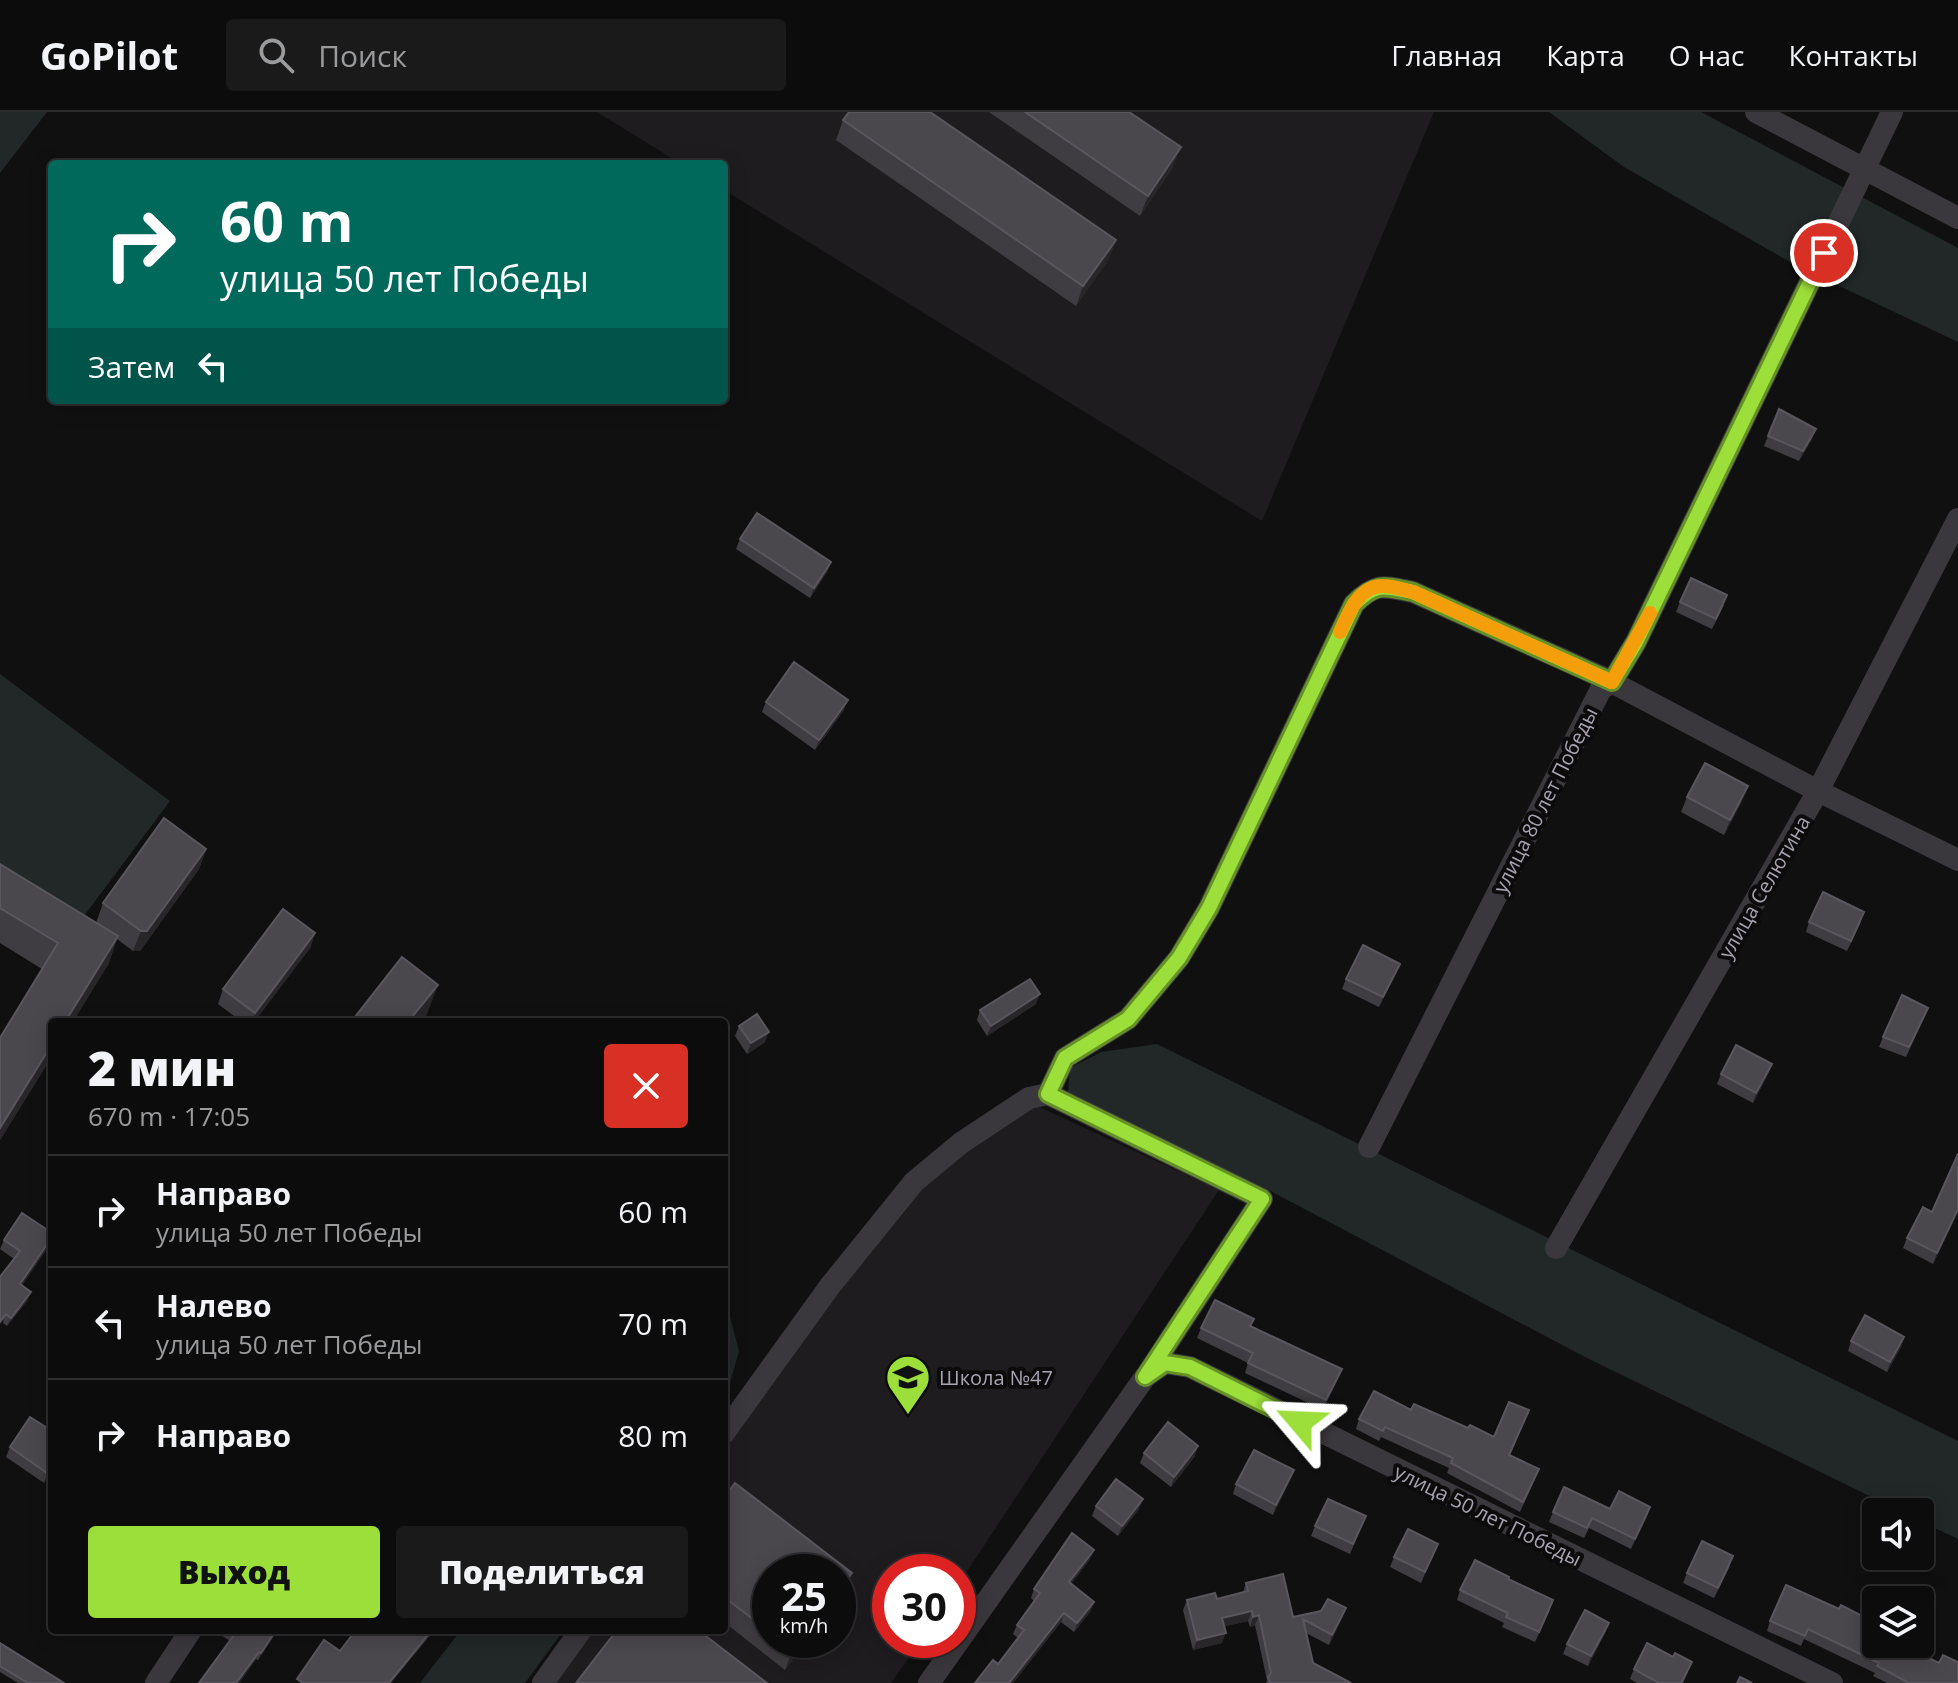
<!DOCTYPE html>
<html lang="ru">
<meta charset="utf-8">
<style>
:root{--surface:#0d0c0d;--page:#1b1a1b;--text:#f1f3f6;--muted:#9a9b9d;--line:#2d2c2e;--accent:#9cdf3a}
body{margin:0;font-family:"Open Sans",sans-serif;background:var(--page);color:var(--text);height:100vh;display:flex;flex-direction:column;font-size:30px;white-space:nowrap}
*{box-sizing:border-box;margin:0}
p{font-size:26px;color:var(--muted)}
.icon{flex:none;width:44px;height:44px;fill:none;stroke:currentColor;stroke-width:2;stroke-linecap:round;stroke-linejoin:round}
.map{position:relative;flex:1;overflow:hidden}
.details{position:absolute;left:48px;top:906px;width:680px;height:616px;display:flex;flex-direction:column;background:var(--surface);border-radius:8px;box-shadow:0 4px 20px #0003,0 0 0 2px var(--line)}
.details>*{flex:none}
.top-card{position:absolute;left:48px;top:48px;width:680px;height:244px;border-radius:8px;box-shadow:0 4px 20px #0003,0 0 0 2px var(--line);background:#00695c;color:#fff;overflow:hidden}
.buttons{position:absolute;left:1862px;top:1386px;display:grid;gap:16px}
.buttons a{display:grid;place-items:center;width:72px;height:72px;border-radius:8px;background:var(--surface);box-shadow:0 4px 20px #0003,0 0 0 2px var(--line);font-size:40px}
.speed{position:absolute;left:752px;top:1442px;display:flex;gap:16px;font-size:40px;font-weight:700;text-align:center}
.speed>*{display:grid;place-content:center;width:104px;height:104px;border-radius:50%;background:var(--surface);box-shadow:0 4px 20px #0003,0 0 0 2px var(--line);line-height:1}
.speed small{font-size:20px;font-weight:400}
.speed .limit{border:12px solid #d22;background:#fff;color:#111}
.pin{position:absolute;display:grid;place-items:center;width:68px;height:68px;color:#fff;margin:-34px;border:4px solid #fff;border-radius:50%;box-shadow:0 2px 8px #0007}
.me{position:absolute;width:88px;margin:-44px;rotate:296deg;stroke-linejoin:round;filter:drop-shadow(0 0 6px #0008)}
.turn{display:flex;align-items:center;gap:28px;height:168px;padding:0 40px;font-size:36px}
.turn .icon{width:104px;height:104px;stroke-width:2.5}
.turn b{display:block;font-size:56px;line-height:68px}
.then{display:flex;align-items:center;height:76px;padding:0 40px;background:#0003;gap:16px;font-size:30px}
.round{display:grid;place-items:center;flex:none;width:84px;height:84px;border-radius:8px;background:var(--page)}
.summary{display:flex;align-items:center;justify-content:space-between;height:136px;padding:0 40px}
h1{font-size:48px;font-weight:800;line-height:60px}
.button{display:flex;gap:16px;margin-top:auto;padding:16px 40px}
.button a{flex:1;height:92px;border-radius:8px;background:var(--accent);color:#111;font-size:32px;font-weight:800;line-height:92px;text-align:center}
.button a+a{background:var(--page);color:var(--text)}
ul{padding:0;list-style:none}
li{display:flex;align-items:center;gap:24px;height:112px;padding:0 40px;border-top:2px solid var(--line)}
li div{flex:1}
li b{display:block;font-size:30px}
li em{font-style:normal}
header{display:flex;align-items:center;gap:48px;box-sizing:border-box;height:112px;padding:0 40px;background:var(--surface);border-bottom:2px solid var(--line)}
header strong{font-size:38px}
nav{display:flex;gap:44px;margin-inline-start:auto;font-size:28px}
.search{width:560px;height:72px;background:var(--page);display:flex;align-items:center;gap:20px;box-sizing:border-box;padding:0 28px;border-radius:8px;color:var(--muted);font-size:30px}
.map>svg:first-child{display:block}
.built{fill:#1e1c1e;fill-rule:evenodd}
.green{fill:#212827}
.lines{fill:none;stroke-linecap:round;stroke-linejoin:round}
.minor{stroke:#3b383d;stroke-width:22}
.wall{fill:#3f3d41}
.shaded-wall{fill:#282629}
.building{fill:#4a484d;stroke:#59565d;stroke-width:2}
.route-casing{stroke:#659126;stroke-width:20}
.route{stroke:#9cdf3a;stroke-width:14}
.slow{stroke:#f59e0b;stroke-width:14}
.labels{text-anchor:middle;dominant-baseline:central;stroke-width:8;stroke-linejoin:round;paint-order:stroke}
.street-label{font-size:20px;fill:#a9a3b1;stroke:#0c0b0c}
.poi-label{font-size:20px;fill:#a9a3b1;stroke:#0c0b0c;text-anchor:start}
</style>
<header>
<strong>GoPilot</strong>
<div class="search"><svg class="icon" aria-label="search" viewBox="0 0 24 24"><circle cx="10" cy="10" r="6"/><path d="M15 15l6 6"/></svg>Поиск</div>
<nav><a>Главная</a><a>Карта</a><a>О нас</a><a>Контакты</a></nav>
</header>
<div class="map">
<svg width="1958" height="1571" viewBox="0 0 1958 1571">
<rect width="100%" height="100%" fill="#111011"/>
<path class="built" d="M 597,0 L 1434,0 L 1262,409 L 724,78 L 724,52 L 681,52 Z
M 1033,992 L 1219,1078 L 958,1473 L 958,1460 L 890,1460 L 890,1528 L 921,1528 L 891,1571 L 552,1571 L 591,1518 L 724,1518 L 724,1333 L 920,1072 ZM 770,1460 L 838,1460 L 838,1528 L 770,1528 Z"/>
<path class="green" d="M 0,0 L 47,0 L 0,61 Z
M 1549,0 L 1701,0 L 1958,136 L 1958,230 L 1797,154 L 1624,55 Z
M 0,562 L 170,689 L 75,816 L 0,762 Z
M 1157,932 L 1958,1329 L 1958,1427 L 1920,1409 L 1920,1400 L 1902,1400 L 1585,1245 L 1257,1072 L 1233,1071 L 1067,991 L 1070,956 L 1101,940 Z
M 724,1182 L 739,1239 L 724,1292 Z
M 461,1518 L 564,1518 L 525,1571 L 420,1571 Z"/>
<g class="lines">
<path class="minor" d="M 1756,0 L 1958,106
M 1048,982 L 1262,1087 L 1148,1261
M 1369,1035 L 1601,577 L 1612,570 L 1636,530 L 1892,0
M 1556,1136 L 1818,679 L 1958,407
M 724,1321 L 830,1174 L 914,1070 L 961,1031 L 1029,986 L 1048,982 L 1065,946 L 1128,907 L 1179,846 L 1209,796 L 1354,492 C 1376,470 1384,474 1413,480 L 1604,566 L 1818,679 L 1958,748
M 156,1571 L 191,1518
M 543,1571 L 581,1518
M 929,1571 L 1145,1265 L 1165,1251 L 1190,1255 L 1832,1571"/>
</g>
<path class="wall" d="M 989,0 L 1129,0 L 1173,55 L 1140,104 Z
M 843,8 L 1116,128 L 1108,148 L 1076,194 L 836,28 Z
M 1779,297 L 1812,327 L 1799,349 L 1764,334 Z
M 740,427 L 831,450 L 827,460 L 810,486 L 736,437 Z
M 1680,490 L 1724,493 L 1712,517 L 1676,500 Z
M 766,590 L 844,598 L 815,638 L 762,600 Z
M 1687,685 L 1742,689 L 1724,723 L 1681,700 Z
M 206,737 L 199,757 L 140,839 L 133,839 L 117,827 L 108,853 L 52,910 L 52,944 L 0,1028 L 0,926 L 42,857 L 0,831 L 0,752 L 96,811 L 103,791 Z
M 1809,810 L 1861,810 L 1847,839 L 1806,820 Z
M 315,821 L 310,836 L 254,910 L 242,910 L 218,892 L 223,877 Z
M 1400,852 L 1379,895 L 1342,877 L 1346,867 Z
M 1036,892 L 987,924 L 977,908 L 980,898 Z
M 1924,906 L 1906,945 L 1879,935 L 1883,925 Z
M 739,914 L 765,930 L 747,942 L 735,924 Z
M 1772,952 L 1768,962 L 1753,991 L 1717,972 L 1721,962 Z
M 1932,1100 L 1958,1100 L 1933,1152 L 1903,1136 L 1907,1126 Z
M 4,1128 L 51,1131 L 22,1173 L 27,1189 L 7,1214 L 3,1211 L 14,1147 L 0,1137 Z
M 1254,1207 L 1251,1214 L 1342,1257 L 1323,1298 L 1245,1261 L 1248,1251 L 1197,1226 L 1201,1216 Z
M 1904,1225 L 1901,1235 L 1887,1260 L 1848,1239 L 1851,1229 Z
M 52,1263 L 52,1281 L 46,1277 Z
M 1411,1298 L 1494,1325 L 1529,1298 L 1510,1343 L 1535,1367 L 1520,1400 L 1447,1361 L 1449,1356 L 1381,1325 L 1379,1329 L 1356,1317 L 1359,1307 Z
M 52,1319 L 52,1358 L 44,1371 L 6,1345 L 10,1335 Z
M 1144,1341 L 1195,1344 L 1171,1375 L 1140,1351 Z
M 1290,1368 L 1273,1403 L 1233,1382 L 1236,1372 Z
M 724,1386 L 852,1461 L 844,1481 L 838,1489 L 838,1460 L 770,1460 L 770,1528 L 808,1528 L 785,1558 L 724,1510 Z
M 1096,1394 L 1139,1397 L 1118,1424 L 1092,1404 Z
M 1650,1395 L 1631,1437 L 1589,1416 L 1584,1426 L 1549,1410 L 1553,1400 Z
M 1366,1404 L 1350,1442 L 1311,1424 L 1315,1414 Z
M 1438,1432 L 1421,1471 L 1390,1455 L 1394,1445 Z
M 1090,1447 L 1071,1472 L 1094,1490 L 1090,1500 L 1074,1520 L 1061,1510 L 1013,1571 L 975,1571 L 998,1552 L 1018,1526 L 1013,1522 L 1017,1513 L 1034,1489 L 1031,1486 L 1034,1477 Z
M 1730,1454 L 1714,1486 L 1683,1471 L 1687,1461 Z
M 1508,1467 L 1550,1498 L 1535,1530 L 1502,1515 L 1504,1511 L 1457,1488 L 1460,1478 Z
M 1246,1471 L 1293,1505 L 1346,1496 L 1342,1506 L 1329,1533 L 1306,1521 L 1313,1551 L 1351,1571 L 1266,1571 L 1267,1568 L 1255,1513 L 1250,1515 L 1248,1509 L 1224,1514 L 1222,1531 L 1193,1538 L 1183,1498 L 1187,1488 L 1217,1487 L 1243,1480 Z
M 1839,1497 L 1874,1510 L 1871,1518 L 1958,1571 L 1887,1571 L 1873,1564 L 1875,1561 L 1804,1527 L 1801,1534 L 1767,1519 L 1770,1509 Z
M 1609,1511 L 1605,1521 L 1588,1554 L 1563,1542 L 1567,1532 Z
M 223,1518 L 278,1518 L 258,1548 L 256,1547 L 239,1571 L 199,1571 L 230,1529 L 221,1523 Z
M 0,1531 L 64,1571 L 18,1571 L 0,1560 Z
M 1634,1557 L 1688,1560 L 1683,1571 L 1637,1571 L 1630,1567 Z"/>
<path class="shaded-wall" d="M 1181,35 L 1173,55 L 1140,104 L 1148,84 Z
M 1116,128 L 1108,148 L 1076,194 L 1083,174 Z
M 1816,317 L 1812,327 L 1799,349 L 1803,339 Z
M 831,450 L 827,460 L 810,486 L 814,476 Z
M 848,588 L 844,598 L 815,638 L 819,628 Z
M 1748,674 L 1742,689 L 1724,723 L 1730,708 Z
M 206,737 L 199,757 L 140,839 L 133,839 L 141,819 Z
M 315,821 L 310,836 L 254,910 L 252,910 L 255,901 Z
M 118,824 L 108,853 L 73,910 L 65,910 Z
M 1400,852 L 1396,862 L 1379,895 L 1383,885 Z
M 438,873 L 424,910 L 408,910 Z
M 1040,882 L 1036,892 L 987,924 L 991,914 Z
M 769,920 L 765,930 L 747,942 L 751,931 Z
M 52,932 L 52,944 L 0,1028 L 0,1016 Z
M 1772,952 L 1768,962 L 1753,991 L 1756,981 Z
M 1958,1097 L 1958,1100 L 1933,1152 L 1937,1141 Z
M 52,1125 L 51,1131 L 17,1181 L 20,1172 Z
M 31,1180 L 27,1189 L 7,1214 L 11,1206 Z
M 1904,1225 L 1901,1235 L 1887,1260 L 1890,1250 Z
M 1342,1257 L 1338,1267 L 1323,1298 L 1326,1288 Z
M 1198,1334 L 1195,1344 L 1171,1375 L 1174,1365 Z
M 52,1354 L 52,1358 L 44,1371 L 47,1361 Z
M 1294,1358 L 1290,1368 L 1273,1403 L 1276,1393 Z
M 1143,1387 L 1139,1397 L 1118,1424 L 1122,1414 Z
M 1650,1395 L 1647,1405 L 1631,1437 L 1635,1427 Z
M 1094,1438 L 1090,1447 L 1065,1480 L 1069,1470 Z
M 852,1461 L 844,1481 L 838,1489 L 838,1479 Z
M 1094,1490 L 1090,1500 L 1074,1520 L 1077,1511 Z
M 1346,1496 L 1342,1506 L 1329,1533 L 1332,1523 Z
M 1252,1499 L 1248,1509 L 1218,1516 L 1222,1506 Z
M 1064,1501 L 1061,1510 L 1013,1571 L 1009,1571 Z
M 1259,1503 L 1255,1513 L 1250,1515 L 1253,1505 Z
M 1609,1511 L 1605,1521 L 1588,1554 L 1591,1544 Z
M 276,1518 L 278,1518 L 258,1548 L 261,1541 Z
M 432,1518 L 435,1518 L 391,1571 L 389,1571 Z
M 1226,1521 L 1222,1531 L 1193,1538 L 1197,1528 Z
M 800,1528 L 808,1528 L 785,1558 L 793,1538 Z
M 259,1540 L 256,1547 L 239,1571 L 236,1571 Z"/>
<path class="building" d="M 849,0 L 930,0 L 1116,128 L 1083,174 L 843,8 Z
M 1025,0 L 1129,0 L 1181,35 L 1148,84 Z
M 1779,297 L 1816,317 L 1803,339 L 1768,324 Z
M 757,401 L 831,450 L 814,476 L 740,427 Z
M 1691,466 L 1727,483 L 1716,507 L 1680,490 Z
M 794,550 L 848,588 L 819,628 L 766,590 Z
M 1705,651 L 1748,674 L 1730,708 L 1687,685 Z
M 164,706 L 206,737 L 147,819 L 141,819 L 103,791 Z
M 0,752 L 118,824 L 65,910 L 52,910 L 52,932 L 0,1016 L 0,926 L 58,831 L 0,796 Z
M 1823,780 L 1864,800 L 1851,829 L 1809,810 Z
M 283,797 L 315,821 L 255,901 L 223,877 Z
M 1363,833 L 1400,852 L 1383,885 L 1346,867 Z
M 402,845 L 438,873 L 408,910 L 351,910 Z
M 1030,867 L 1040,882 L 991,914 L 980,898 Z
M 1902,883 L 1928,896 L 1909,935 L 1883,925 Z
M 757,902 L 769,920 L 751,931 L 739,914 Z
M 1736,933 L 1772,952 L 1756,981 L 1721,962 Z
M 1958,1042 L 1958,1097 L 1937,1141 L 1907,1126 L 1923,1095 L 1932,1100 Z
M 22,1101 L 52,1121 L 52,1125 L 20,1172 L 31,1180 L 11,1206 L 6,1202 L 0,1210 L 0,1165 L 20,1139 L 4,1128 Z
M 1215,1188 L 1254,1207 L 1250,1214 L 1342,1257 L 1326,1288 L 1248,1251 L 1253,1241 L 1201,1216 Z
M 1865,1203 L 1904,1225 L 1890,1250 L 1851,1229 Z
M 1374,1279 L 1411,1298 L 1414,1292 L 1468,1316 L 1470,1313 L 1494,1325 L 1509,1290 L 1529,1298 L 1509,1343 L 1539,1357 L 1523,1390 L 1451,1351 L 1453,1346 L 1385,1315 L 1383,1319 L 1359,1307 Z
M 30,1305 L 52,1319 L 52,1354 L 47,1361 L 10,1335 Z
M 1168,1310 L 1198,1334 L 1174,1365 L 1144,1341 Z
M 1254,1338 L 1294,1358 L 1276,1393 L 1236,1372 Z
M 1116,1367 L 1143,1387 L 1122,1414 L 1096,1394 Z
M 735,1371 L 852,1461 L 838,1479 L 838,1460 L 770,1460 L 770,1520 L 724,1485 L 724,1386 Z
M 1564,1375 L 1610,1397 L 1619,1379 L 1650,1395 L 1635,1427 L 1592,1406 L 1587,1416 L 1553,1400 Z
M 1328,1387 L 1366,1404 L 1353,1432 L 1315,1414 Z
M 1408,1417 L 1438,1432 L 1425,1460 L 1394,1445 Z
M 1072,1421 L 1094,1438 L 1069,1470 L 1094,1490 L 1077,1511 L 1064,1501 L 1009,1571 L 975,1571 L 993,1548 L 998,1552 L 1024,1518 L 1017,1513 L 1040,1481 L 1034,1477 Z
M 1702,1429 L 1733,1444 L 1718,1476 L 1687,1461 Z
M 1475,1448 L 1509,1465 L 1508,1467 L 1553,1488 L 1539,1520 L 1506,1505 L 1508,1501 L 1460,1478 Z
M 1283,1462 L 1293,1505 L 1321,1499 L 1328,1487 L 1346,1496 L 1332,1523 L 1303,1507 L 1313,1551 L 1351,1571 L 1270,1571 L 1268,1565 L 1271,1561 L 1259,1503 L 1253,1505 L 1252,1499 L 1222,1506 L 1226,1521 L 1197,1528 L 1187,1488 L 1215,1481 L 1217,1487 L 1248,1479 L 1246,1471 Z
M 1786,1473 L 1839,1497 L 1841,1493 L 1874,1510 L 1871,1517 L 1876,1520 L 1876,1532 L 1900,1532 L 1939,1551 L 1943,1543 L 1958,1550 L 1958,1571 L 1909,1571 L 1877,1554 L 1879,1551 L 1808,1517 L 1805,1524 L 1770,1509 Z
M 1585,1498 L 1609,1511 L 1591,1544 L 1567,1532 Z
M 227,1518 L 276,1518 L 261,1541 L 259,1540 L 236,1571 L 199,1571 L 234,1523 Z
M 356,1518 L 432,1518 L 389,1571 L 303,1571 L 297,1567 L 324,1528 L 340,1539 Z
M 617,1518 L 698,1518 L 767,1571 L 576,1571 Z
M 780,1528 L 800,1528 L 793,1538 Z
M 0,1531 L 64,1571 L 28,1571 L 0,1554 Z
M 1647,1531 L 1673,1545 L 1675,1541 L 1692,1550 L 1681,1571 L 1659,1571 L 1634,1557 Z
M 1740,1565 L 1752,1571 L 1737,1571 Z"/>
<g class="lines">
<g class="route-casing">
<path id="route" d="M 1300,1310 L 1190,1255 L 1165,1251 L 1145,1265 L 1262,1087 L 1048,982 L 1065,946 L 1128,907 L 1179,846 L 1209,796 L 1354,492 C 1376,470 1384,474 1413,480 L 1612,570 L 1636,530 L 1824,141"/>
</g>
<use href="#route" class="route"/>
<path class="slow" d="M 1340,520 C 1348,503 1358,475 1381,474 C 1391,473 1404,478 1413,480 L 1612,570 L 1650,501"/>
</g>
<defs>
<g id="school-pin" transform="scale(2.3)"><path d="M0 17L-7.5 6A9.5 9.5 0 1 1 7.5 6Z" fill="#9cdf3a" stroke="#0c0b0c"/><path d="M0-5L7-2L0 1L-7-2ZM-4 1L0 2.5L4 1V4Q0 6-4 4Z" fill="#111"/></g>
</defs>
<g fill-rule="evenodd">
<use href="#school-pin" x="908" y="1265"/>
</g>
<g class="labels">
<g class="street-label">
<text transform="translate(1545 688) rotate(-63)">улица 80 лет Победы</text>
<text transform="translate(1764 775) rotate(-60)">улица Селютина</text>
<text transform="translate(1488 1403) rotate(26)">улица 50 лет Победы</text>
</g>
<g class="poi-label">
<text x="939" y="1265">Школа №47</text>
</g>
</g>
</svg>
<div class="buttons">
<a><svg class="icon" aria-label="sound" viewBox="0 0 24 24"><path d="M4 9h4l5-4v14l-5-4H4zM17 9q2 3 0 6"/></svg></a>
<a><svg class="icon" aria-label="layers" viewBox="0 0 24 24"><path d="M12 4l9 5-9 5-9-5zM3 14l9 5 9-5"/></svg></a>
</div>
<div class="speed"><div>25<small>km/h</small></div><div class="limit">30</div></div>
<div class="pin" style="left:1824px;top:141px;background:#d93025"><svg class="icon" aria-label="arrive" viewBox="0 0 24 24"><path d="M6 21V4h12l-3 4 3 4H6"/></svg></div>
<svg class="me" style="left:1300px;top:1310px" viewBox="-20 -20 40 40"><path d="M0-17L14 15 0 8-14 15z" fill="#9cdf3a" stroke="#fff" stroke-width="4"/></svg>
<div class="top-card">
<div class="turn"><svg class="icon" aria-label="right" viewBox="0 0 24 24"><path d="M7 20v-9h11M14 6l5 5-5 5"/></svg><div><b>60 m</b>улица 50 лет Победы</div></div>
<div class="then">Затем<svg class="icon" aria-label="left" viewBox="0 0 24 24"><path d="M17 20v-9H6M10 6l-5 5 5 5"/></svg></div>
</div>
<section class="details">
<div class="summary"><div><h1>2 мин</h1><p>670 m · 17:05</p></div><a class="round" style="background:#d93025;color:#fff"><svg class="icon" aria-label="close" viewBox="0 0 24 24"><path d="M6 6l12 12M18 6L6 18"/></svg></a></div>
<ul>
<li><svg class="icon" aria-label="right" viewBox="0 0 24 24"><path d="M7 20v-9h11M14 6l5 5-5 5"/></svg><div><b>Направо</b><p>улица 50 лет Победы</p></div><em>60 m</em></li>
<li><svg class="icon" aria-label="left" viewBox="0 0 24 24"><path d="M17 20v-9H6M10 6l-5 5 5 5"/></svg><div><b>Налево</b><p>улица 50 лет Победы</p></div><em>70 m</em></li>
<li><svg class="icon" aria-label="right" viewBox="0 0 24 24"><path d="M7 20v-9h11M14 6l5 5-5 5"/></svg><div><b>Направо</b></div><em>80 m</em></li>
</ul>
<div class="button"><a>Выход</a><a>Поделиться</a></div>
</section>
</div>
